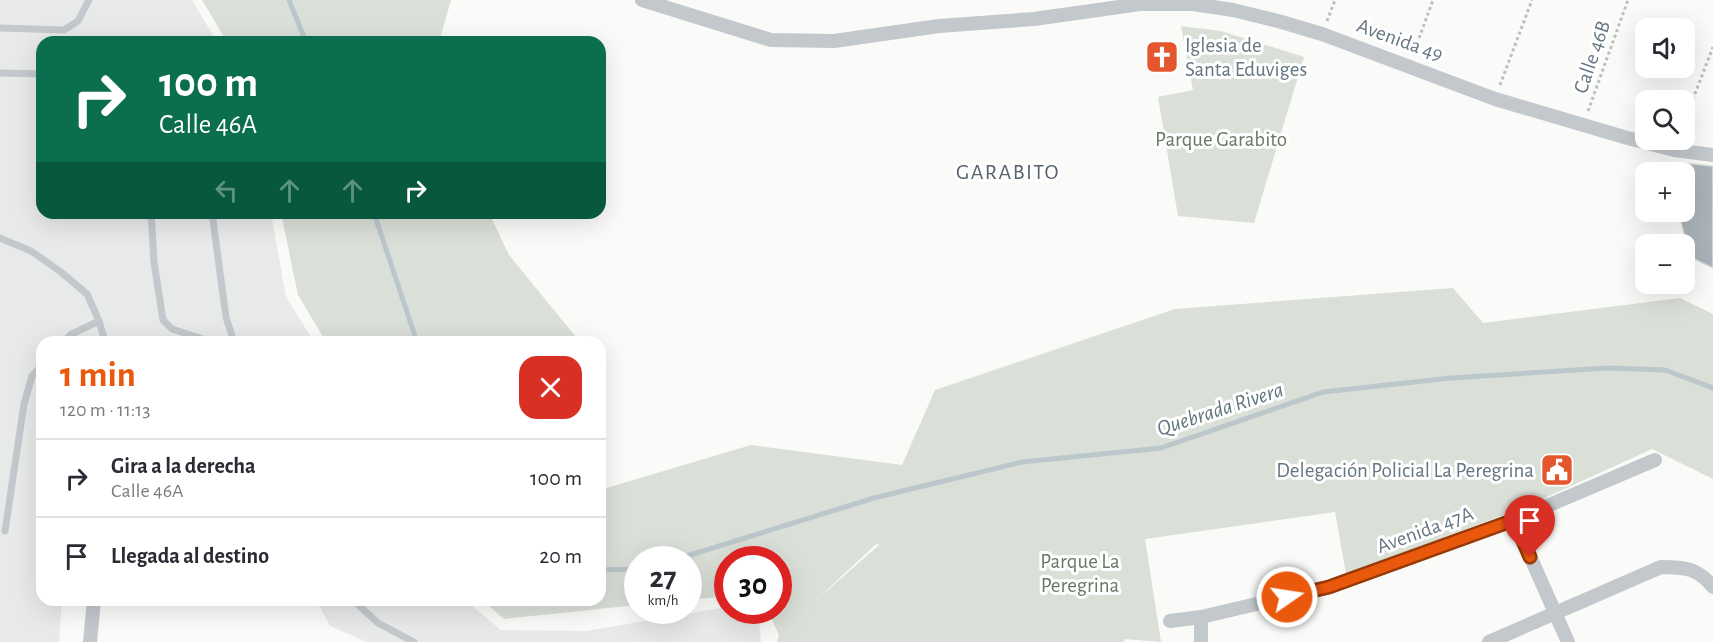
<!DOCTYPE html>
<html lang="es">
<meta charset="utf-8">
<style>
:root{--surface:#fff;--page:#f7f7f7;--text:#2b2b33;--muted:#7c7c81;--line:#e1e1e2;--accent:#ea580c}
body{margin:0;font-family:"Alegreya Sans",sans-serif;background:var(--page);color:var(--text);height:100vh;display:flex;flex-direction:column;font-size:22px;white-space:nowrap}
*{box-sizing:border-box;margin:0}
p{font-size:20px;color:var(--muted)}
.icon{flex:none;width:33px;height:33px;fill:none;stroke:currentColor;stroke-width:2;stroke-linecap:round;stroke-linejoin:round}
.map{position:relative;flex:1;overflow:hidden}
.side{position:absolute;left:36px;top:336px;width:570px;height:270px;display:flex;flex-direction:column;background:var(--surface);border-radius:18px;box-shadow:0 6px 24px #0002}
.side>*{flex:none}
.hud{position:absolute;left:36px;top:36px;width:570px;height:183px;border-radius:18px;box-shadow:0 6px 24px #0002;background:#0b6e4f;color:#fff;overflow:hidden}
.fabs{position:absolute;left:1635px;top:18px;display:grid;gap:12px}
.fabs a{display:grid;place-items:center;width:60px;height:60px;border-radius:12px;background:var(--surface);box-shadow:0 6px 24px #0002;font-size:30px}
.speed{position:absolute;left:624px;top:546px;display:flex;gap:12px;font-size:30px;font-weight:700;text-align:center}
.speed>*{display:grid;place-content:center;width:78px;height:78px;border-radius:50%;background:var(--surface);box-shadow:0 6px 24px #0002;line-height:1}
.speed small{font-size:15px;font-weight:400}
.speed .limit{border:9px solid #d22;background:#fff;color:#111}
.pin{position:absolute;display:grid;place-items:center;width:51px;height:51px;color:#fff;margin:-62px -26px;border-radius:50% 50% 50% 0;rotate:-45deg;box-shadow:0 0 6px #0007}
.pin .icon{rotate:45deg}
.me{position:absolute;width:66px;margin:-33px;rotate:77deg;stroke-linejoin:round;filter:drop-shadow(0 0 4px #0008)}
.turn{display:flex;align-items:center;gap:21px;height:126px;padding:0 24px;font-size:27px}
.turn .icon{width:78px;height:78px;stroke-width:2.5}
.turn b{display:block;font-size:42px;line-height:51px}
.lanes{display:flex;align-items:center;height:57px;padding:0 24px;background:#0003;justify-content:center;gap:30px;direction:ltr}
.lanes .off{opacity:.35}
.round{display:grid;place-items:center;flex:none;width:63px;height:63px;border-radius:18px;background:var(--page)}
.head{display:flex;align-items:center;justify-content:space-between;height:102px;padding:0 24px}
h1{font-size:36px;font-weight:700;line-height:45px;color:var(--accent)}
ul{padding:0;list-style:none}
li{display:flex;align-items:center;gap:18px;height:78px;padding:0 24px;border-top:2px solid var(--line)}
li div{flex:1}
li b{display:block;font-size:22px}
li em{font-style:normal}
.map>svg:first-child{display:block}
.built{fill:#e8e9e9}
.green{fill:#dadfd7;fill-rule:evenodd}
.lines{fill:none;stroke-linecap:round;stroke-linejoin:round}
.stream{stroke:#bbc7cb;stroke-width:5}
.building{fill:#aab3b9;stroke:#dcdcda;stroke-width:1.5}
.path{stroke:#bbbfc2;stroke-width:3;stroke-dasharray:3 3;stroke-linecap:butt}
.service{stroke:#c3c8cc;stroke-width:7}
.minor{stroke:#c3c8cc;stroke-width:14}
.route-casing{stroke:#983908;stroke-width:15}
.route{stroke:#ea580c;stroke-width:10}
.labels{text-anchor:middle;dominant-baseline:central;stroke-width:6;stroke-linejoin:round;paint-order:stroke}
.street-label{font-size:21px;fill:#657683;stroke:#fff}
.poi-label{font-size:21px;fill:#657683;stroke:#fff;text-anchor:start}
.park-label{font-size:21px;fill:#687a64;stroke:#fff}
.neighbourhood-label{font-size:22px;letter-spacing:1.5px;fill:#57646e;stroke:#fff}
.water-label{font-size:22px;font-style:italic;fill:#60757c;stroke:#fff}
</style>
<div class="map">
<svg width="1713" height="642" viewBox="0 0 1713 642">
<rect width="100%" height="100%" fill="#fafaf8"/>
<path class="built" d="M 0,0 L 192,0 L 217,42 L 42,42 L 42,213 L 271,213 L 286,297 L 314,342 L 42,342 L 42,600 L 62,600 L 59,642 L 0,642 Z
M 316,600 L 465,600 L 501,630 L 586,631 L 727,607 L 728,610 L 758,611 L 761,642 L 367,642 L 330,626 Z"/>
<path class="green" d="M 202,0 L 451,0 L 439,42 L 227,42 Z
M 1181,26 L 1221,31 L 1304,57 L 1254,223 L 1178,216 L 1158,97 L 1193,90 Z
M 281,213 L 489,213 L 509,255 L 580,342 L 326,342 L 298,295 Z
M 1453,288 L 1483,323 L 1680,298 L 1713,314 L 1713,479 L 1652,449 L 1525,507 L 1346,574 L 1335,512 L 1145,539 L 1161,642 L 1125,639 L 1124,642 L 777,642 L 779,635 L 768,611 L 778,610 L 778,560 L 728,560 L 727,596 L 689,600 L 688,560 L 638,560 L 637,605 L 504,619 L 482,600 L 600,600 L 600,490 L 751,445 L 902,465 L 935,390 L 1175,309 ZM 879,544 L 879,545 L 812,604 L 875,545 Z"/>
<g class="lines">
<path class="stream" d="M 289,0 L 306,42
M 374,213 L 417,342
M 674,560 L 874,498 L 1022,462 L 1161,448 L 1323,392 L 1451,378 L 1608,368 L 1665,370 L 1713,388
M 600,570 L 638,569"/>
</g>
<path class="building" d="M 1684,163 L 1713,166 L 1713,268 L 1690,257 L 1680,218 L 1681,212 L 1684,212 Z"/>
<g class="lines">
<path class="path" d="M 1327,21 L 1335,0
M 1413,55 L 1433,0
M 1500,85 L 1532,0
M 1588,111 L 1628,0
M 1684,122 L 1713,47"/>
<path class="service" d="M 0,28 L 64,30 L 78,21 L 89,0
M 0,73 L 42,74
M 151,213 L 154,262 L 163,320 L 172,329 L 212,342
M 212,213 L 226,317 L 234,342
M 0,238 L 31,251 L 61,272 L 87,294 L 99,321 L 105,342
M 64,342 L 70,335 L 99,321
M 5,531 L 24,404 L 32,376 L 42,365
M 353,600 L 378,623 L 414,642"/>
<path class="minor" d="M 642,0 L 771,40 L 834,41 L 939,26 L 1034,19 L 1140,4 L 1193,4 L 1233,10 L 1278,21 L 1322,34 L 1495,99 L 1624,137 L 1674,150 L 1713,155
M 1514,520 L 1568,642
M 1201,617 L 1329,587 L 1514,520 L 1655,460
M 1170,621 L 1201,617 L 1201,642
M 90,642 L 94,600
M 1489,642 L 1661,567 C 1684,567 1698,568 1713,587"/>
</g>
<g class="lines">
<g class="route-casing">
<path id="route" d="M 1287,597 L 1329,587 L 1514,520 L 1530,557"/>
</g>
<use href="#route" class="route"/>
</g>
<defs>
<g id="church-square" transform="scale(1.725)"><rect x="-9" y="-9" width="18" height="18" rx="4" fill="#e4572e" stroke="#fff"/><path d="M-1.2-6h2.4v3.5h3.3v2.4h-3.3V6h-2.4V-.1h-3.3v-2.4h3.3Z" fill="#fff"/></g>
<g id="civic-square" transform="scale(1.725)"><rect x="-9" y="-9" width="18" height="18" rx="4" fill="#e4572e" stroke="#fff"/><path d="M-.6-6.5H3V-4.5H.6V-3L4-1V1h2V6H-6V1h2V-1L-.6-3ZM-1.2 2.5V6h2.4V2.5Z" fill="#fff"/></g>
</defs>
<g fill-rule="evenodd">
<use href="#church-square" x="1162" y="57"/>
<use href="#civic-square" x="1557" y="470"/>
</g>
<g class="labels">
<g class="street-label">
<text transform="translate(1400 40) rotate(20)">Avenida 49</text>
<text transform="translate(1592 57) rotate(-71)">Calle 46B</text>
<text transform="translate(1425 530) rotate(-20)">Avenida 47A</text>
</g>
<g class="poi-label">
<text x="1185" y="45">Iglesia de<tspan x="1185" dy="24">Santa Eduviges</tspan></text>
<text x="1534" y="470" text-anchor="end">Delegación Policial La Peregrina</text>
</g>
<g class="park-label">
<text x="1221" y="139">Parque Garabito</text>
<text x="1080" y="561">Parque La<tspan x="1080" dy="24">Peregrina</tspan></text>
</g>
<g class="neighbourhood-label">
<text x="1008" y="172">GARABITO</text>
</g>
<g class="water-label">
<text transform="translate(1220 409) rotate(-18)">Quebrada Rivera</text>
</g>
</g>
</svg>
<div class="fabs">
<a><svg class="icon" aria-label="sound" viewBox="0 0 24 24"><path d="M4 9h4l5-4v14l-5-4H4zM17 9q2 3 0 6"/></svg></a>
<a><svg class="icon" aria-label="search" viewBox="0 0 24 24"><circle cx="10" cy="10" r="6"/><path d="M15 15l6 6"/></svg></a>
<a>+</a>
<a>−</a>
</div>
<div class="speed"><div>27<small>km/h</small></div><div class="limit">30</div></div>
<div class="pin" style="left:1530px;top:557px;background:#d93025"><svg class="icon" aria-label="arrive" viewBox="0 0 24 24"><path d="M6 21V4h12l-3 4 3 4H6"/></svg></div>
<svg class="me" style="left:1287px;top:597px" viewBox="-20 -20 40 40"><circle r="17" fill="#ea580c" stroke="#fff" stroke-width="3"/><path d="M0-11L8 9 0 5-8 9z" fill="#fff"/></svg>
<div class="hud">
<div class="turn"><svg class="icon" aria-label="right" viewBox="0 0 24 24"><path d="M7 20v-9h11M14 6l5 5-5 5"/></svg><div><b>100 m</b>Calle 46A</div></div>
<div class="lanes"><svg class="icon off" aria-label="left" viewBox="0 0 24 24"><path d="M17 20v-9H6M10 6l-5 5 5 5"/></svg><svg class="icon off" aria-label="ahead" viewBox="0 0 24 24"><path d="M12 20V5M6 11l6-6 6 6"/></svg><svg class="icon off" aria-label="ahead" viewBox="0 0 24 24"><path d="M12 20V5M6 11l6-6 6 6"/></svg><svg class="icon" aria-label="right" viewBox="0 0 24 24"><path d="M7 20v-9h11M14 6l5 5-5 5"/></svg></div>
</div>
<section class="side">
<div class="head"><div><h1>1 min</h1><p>120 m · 11:13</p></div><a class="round" style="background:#d93025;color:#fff"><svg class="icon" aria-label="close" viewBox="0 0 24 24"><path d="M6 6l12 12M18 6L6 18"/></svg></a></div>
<ul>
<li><svg class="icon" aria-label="right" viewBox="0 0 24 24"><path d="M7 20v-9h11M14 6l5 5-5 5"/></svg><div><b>Gira a la derecha</b><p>Calle 46A</p></div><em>100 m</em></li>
<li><svg class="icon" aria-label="arrive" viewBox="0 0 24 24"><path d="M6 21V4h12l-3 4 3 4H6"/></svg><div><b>Llegada al destino</b></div><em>20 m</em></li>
</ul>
</section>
</div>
